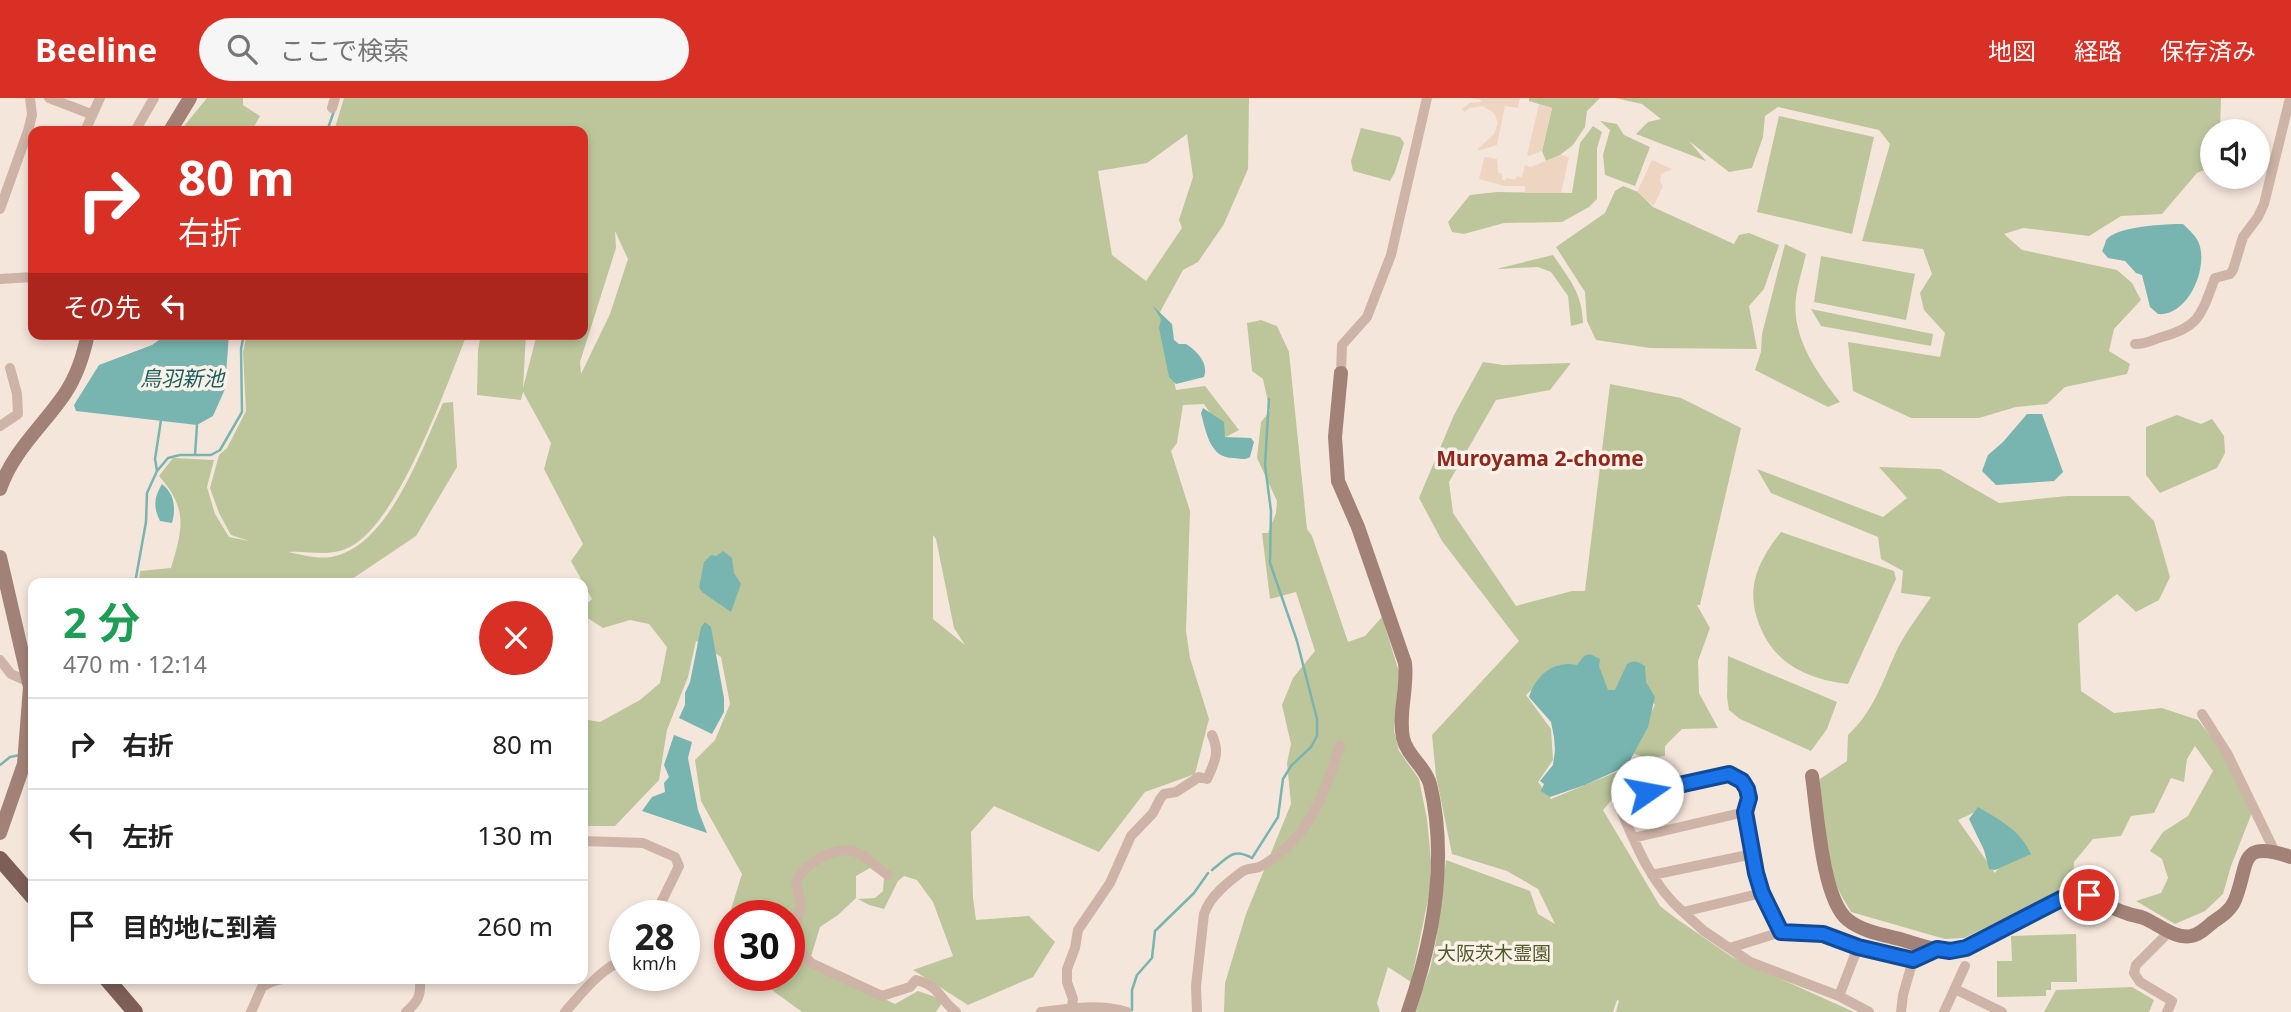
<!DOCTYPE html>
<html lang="ja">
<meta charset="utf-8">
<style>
:root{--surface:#fff;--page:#f6f6f6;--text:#222;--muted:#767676;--line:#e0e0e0;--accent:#d93025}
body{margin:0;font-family:"Noto Sans","Noto Sans JP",sans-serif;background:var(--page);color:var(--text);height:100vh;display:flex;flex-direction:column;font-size:26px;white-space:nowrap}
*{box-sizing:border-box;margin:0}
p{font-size:23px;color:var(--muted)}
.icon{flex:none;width:38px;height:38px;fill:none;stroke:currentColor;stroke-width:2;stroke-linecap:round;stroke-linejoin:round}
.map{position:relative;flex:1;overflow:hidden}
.drawer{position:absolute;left:28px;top:480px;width:560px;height:406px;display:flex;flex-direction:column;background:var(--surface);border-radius:14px;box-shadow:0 4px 10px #0003}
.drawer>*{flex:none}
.guide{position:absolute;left:28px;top:28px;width:560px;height:214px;border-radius:14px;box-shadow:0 4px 10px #0003;background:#d93025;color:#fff;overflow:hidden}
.buttons{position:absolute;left:2200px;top:21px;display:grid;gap:14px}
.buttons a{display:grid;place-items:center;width:70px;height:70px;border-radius:50%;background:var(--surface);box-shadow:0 4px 10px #0003;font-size:35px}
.speed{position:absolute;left:609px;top:802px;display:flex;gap:14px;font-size:35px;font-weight:700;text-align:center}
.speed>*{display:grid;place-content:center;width:91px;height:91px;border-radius:50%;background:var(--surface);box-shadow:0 4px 10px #0003;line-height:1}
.speed small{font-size:18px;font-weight:400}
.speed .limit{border:10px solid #d22;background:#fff;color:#111}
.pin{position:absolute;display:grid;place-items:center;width:60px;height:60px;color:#fff;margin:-30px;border:4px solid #fff;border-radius:50%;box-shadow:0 2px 7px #0007}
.me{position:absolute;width:77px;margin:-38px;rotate:78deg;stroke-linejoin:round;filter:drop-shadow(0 0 5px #0008)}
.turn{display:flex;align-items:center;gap:24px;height:147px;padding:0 35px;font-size:32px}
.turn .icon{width:91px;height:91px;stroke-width:2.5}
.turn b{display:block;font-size:49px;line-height:60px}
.then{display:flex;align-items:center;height:66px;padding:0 35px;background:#0003;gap:14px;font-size:26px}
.round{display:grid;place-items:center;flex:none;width:74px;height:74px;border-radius:37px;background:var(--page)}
.overview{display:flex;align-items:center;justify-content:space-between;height:119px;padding:0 35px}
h1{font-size:42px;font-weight:700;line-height:52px;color:#1e9e55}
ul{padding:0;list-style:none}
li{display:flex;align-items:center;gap:21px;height:91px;padding:0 35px;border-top:2px solid var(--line)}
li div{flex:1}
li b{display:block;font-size:26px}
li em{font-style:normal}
header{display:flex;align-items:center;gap:42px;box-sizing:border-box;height:98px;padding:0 35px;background:var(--accent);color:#fff}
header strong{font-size:33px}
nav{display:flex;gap:38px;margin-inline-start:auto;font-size:24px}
.search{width:490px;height:63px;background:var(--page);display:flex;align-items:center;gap:18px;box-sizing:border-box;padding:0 24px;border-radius:38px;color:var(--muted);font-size:26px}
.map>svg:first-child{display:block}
.green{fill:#bcc69a;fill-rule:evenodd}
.plaza{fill:#eed5c1}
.water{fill:#78b5b0}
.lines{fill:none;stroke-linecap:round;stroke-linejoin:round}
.stream{stroke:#78b5b0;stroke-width:2.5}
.street{stroke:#ceb4a6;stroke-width:10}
.secondary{stroke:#a28277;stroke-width:14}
.primary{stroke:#7d5f57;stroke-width:16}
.route-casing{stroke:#114b97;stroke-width:18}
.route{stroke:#1a73e8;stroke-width:12}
.labels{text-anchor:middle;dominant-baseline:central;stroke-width:7;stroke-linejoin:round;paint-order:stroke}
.park-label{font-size:19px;fill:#4f5b29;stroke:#fcf1e9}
.water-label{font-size:21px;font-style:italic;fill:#18605c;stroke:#fcf1e9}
.neighbourhood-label{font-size:21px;font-weight:bold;fill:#922618;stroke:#fcf1e9}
</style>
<header>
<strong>Beeline</strong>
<div class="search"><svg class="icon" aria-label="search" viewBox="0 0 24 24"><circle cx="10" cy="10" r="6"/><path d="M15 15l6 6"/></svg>ここで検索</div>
<nav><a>地図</a><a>経路</a><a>保存済み</a></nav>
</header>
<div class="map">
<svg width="2291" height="914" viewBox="0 0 2291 914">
<rect width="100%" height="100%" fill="#f5e6dc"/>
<path class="green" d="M 207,0 L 243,0 L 243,7 L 260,18 L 254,29 L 225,28 L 217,33 L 180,33 Z
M 344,0 L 1249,0 L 1248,71 L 1224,126 L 1198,164 L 1183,172 L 1160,214 L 1176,292 L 1205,288 L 1239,332 L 1226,339 L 1204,306 L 1183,307 L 1177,345 L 1171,353 L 1190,413 L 1186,533 L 1190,560 L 1209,621 L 1195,676 L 1145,694 L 1099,754 L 994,708 L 971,734 L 973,800 L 976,822 L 1029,818 L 1055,844 L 1033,879 L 968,907 L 913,872 L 953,858 L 933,804 L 917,782 L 904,778 L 898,783 L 884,811 L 869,807 L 858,801 L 875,800 L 883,793 L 884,780 L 870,770 L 856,778 L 856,800 L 838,817 L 820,829 L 809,865 L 895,906 L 918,893 L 944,902 L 936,914 L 802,914 L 761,884 L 760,877 L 789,877 L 789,817 L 736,817 L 731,811 L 742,776 L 701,703 L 695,662 L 715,642 L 730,606 L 721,559 L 696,543 L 688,579 L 667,632 L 659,682 L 615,728 L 583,728 L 583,621 L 600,624 L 640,602 L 660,585 L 667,549 L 649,526 L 630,522 L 603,530 L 583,517 L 583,509 L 592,501 L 571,463 L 583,446 L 544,371 L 551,345 L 523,294 L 521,302 L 477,297 L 478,252 L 481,236 L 526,236 L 523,290 L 537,236 L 583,236 L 583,33 L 334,33 ZM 1187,36 L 1193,79 L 1179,122 L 1182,130 L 1146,183 L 1112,157 L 1098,73 L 1147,65 ZM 615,133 L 628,161 L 610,216 L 581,276 L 580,264 L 616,150 ZM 933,437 L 936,441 L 954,530 L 965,547 L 933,521 Z
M 1529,0 L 1600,0 L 1587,13 L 1585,29 L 1573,47 L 1560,57 L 1546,63 L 1542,53 L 1552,10 L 1529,3 Z
M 1615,0 L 2221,0 L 2220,33 L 2212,33 L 2212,62 L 2209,70 L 2197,75 L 2162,116 L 2121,118 L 2089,138 L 2023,130 L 2004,136 L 2022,152 L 2117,172 L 2132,185 L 2141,202 L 2114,231 L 2109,253 L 2130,266 L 2127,276 L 2065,289 L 2047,306 L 2016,309 L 1979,320 L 1911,320 L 1853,293 L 1848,244 L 1940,259 L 1945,235 L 1924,212 L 1920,195 L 1932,176 L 1923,151 L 1862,143 L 1890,46 L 1879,32 L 1778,9 L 1765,18 L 1763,39 L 1752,70 L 1729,74 L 1689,43 L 1706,63 L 1636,36 L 1648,24 L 1661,21 L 1642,6 Z
M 1779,18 L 1874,39 L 1852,136 L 1757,114 Z
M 1600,23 L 1617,26 L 1624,37 L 1650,49 L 1635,88 L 1605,77 L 1603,57 L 1610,32 Z
M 1593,28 L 1602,34 L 1597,50 L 1597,101 L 1589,109 L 1562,124 L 1504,125 L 1464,136 L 1452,134 L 1448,124 L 1470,97 L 1497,94 L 1572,95 L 1580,45 Z
M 1361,30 L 1400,39 L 1404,45 L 1395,74 L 1390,83 L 1353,73 L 1351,63 Z
M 1623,88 L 1638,94 L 1653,109 L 1734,146 L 1739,137 L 1749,135 L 1779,147 L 1764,191 L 1749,208 L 1757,251 L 1650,250 L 1596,242 L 1587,223 L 1585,194 L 1556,149 L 1605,115 L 1615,93 Z
M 1785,146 L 1806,156 C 1803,170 1798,185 1796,199 C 1791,239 1817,275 1840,304 L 1828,309 L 1755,272 L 1761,254 L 1762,236 Z
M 1553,157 C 1569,181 1582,194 1583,225 L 1571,228 L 1568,198 L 1551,174 L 1538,169 L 1496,171 Z
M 1821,158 L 1915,176 L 1906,222 L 1814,204 Z
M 1811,211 L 1933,236 L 1931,248 L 1821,228 Z
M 1261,222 L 1277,228 L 1289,254 L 1307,431 L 1312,438 L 1348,544 L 1365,538 L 1382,519 L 1399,574 L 1394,633 L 1399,653 L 1419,681 L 1427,721 L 1431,763 L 1430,792 L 1411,884 L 1388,869 L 1377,905 L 1380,914 L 1224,914 L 1225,885 L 1246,816 L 1291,706 L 1287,665 L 1291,646 L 1282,607 L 1293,580 L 1315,553 L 1296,494 L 1270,501 L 1262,435 L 1268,435 L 1276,415 L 1277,403 L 1257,360 L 1261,324 L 1270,313 L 1263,281 L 1252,273 L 1247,225 Z
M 247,236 L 467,236 C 447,287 398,425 350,449 C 327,460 309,452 288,454 C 303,457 316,461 331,459 C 389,449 421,352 443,305 L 453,304 L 457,369 L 416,438 L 346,485 L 139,485 L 140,473 L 171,470 C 183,430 188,411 159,378 L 173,360 L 214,362 L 207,389 L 215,416 L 229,439 L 249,443 L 231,437 L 219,415 L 210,390 L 219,357 L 227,350 L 246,313 L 243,254 Z
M 1483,264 L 1503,267 L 1571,265 L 1550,292 L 1496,302 L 1449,384 L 1453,415 L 1516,508 L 1572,493 L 1585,493 L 1610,286 L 1681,300 L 1741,330 L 1700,507 L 1697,507 L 1710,530 L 1698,563 L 1699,595 L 1718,630 L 1682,631 L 1665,648 L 1665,658 L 1645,660 L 1631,654 L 1630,635 L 1642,639 L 1642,632 L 1655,607 L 1640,585 L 1640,565 L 1611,598 L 1576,574 L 1559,567 L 1526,597 L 1551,631 L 1553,662 L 1538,684 L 1551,701 L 1624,671 L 1630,681 L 1603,712 L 1660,808 L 1674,819 L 1732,859 L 1854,914 L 1616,914 L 1619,903 L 1617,902 L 1613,914 L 1414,914 L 1430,871 L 1436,843 L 1446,762 L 1530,793 L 1538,816 L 1555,826 L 1538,791 L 1507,773 L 1452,756 L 1436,678 L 1432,637 L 1519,543 L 1442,443 L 1419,400 L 1454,317 Z
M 2177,317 L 2201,326 L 2212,321 L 2224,338 L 2225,355 L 2217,370 L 2160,395 L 2146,377 L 2146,329 Z
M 1879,369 L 1940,371 L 1999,405 L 2067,398 L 2129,398 L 2154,423 L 2170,479 L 2159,502 L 2136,514 L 2117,496 L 2078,526 L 2081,593 L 2114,615 L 2162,610 L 2198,622 L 2229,662 L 2253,712 L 2231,768 L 2223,796 L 2205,813 L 2175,826 L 2136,803 L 2161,795 L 2168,780 L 2162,761 L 2150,753 L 2163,734 L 2188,718 L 2213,673 L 2195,648 L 2187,661 L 2184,684 L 2171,680 L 2154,715 L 2131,718 L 2121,738 L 2093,741 L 2074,764 L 2073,787 L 1964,840 L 1945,841 L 1851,814 C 1846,805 1839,795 1836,785 C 1825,752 1820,716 1820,681 L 1847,663 L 1848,637 C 1873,614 1882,585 1895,556 C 1904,536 1919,517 1931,499 L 1901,495 L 1903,473 L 1881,461 L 1878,439 L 1771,395 L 1757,371 L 1883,419 L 1907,400 ZM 1975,714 L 2005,760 L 1995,775 L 1958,722 Z
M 1781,434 L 1894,473 L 1896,481 L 1848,586 C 1804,581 1770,563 1757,520 C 1753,509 1752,493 1755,482 C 1759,464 1770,448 1781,434 Z
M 1728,558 L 1837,604 L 1827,631 L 1811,653 L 1740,621 L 1729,612 L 1727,599 Z
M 2076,836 L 2077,884 L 2051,884 L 2051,892 L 2046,892 L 2046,898 L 1997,899 L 1997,863 L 2012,863 L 2011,838 Z
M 2132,889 L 2154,902 L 2149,914 L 2044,914 L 2056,892 Z"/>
<path class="plaza" d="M 1472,0 L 1520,0 L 1518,10 L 1505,8 L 1497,47 L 1481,52 L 1477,52 L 1494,36 L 1498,25 L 1494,15 L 1482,8 L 1470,10 L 1465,14 L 1462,11 L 1470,5 L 1481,4 L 1481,2 Z
M 1539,6 L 1552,10 L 1542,53 L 1529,58 L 1527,57 Z
M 1560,57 L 1569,59 L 1561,95 L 1525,95 L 1525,88 L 1505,88 L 1479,81 L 1484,60 L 1487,59 L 1497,61 L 1498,74 L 1502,76 L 1502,81 L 1505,83 L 1506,80 L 1515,82 L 1517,78 L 1522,79 L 1525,67 L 1531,69 Z
M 1652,62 L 1672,71 L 1661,76 L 1660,84 L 1663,88 L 1654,108 L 1637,94 Z"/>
<path class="water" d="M 2183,126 C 2188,131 2194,136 2198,143 C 2210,168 2188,219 2158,216 L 2150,209 L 2142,177 L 2136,175 L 2125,163 L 2108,160 L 2102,153 C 2103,152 2106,143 2106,142 C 2117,128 2166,126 2183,126 Z
M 1152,207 L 1172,226 L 1174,242 L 1179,246 L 1186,246 C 1197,253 1209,265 1204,279 L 1176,286 L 1169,279 L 1159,230 L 1161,221 Z
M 158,236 L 229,236 L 225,291 L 213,318 L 197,327 L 76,313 L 74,307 L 99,267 L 152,247 L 159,242 Z
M 1203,310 L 1224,324 L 1225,339 L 1251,340 L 1254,344 L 1250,359 C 1243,363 1241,360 1233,360 C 1210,360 1206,334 1201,315 Z
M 2027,316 L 2042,316 L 2063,374 L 2054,383 L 1996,387 L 1982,373 L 1988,357 L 2003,344 Z
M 162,386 C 175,396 176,411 172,425 L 160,423 C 153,409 154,399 162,386 Z
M 723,453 L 732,460 L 734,475 L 741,486 L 731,514 L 702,494 L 699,489 L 704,464 L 711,457 L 716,458 Z
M 705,524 L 711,529 L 724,600 L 724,614 L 712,636 L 679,620 L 685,607 L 685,595 L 690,584 L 701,529 Z
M 1590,556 L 1600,561 L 1599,568 L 1608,592 L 1615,592 L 1627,566 C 1634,561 1638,564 1645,568 L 1646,584 L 1655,599 L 1648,629 L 1627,668 L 1585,687 L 1550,699 L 1541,693 L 1544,686 L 1540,683 L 1553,667 L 1555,652 L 1554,639 L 1551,624 L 1529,599 C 1536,577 1554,562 1577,567 L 1584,558 Z
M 674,637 L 692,644 L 688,660 L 698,712 L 707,735 L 642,713 L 652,699 L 665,694 L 664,685 L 669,679 L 664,667 Z
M 1978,709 C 2000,722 2020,732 2031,756 L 1995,772 L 1989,771 L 1984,752 L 1969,721 Z"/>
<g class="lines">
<path class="stream" d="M 327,33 L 334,13
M 195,357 L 197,327
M 157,373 L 155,361 L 161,322
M 135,485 L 146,424 L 147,395 L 157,373 L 168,360 L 180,357 L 211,357 L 220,352 L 242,314 L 241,251 L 244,236
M 0,667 L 10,659 L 20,657
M 1212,772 C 1228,760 1232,749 1252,760 L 1278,719 L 1283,681 L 1291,668 L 1311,649 L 1317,638 L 1317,621 L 1297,543 L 1270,465 L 1271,413 L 1265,367 L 1269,301
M 1132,912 L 1132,892 L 1137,877 L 1152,860 L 1155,833 L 1194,795 L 1208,775"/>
<path class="street" d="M 49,0 L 91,16
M 332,10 L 335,0
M 85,33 L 100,0
M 135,33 L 154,0
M 0,111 L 28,33 L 32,17 L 30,0
M 0,181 L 33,179
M 2135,246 C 2146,246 2152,242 2162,239 C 2201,228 2201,216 2215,180 L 2230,176 L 2233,172 L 2243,139 L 2258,119 L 2264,106 L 2290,0
M 1341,275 L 1342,247 L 1367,219 L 1391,157 L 1427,0
M 0,328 L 18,316 L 17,296 L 10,270
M 0,562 L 11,576 L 29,584
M 2202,616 L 2228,657 L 2275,754
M 1729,676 C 1746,682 1753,697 1745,714 L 1756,775 L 1762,795 L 1683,814 C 1650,785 1635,745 1618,705 L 1620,699 Z
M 1633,740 L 1745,714
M 583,743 L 643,745 L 675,759 L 679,768 L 655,817
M 888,777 C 879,771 871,763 862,757 C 840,743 806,764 796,783 L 801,808 L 795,829 L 798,851 L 811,865 L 882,898 L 910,889 L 916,882 C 940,888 939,901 956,914
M 1652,777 L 1753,756
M 1762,795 L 1781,834
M 1683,814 L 1704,833 L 1750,864 L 1839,898 L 1869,914
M 1730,850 L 1781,834 L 1812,834 L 1858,849 L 1913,862 L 1937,852
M 1955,891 L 2002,914
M 1839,898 L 1858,849
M 251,914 L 262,889 L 271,884 L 286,880
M 406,914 C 419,903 421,897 420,880
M 565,914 C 583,894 600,871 625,861
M 1041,914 C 1070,911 1098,905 1127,914
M 1071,914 L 1073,901 L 1067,884 L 1067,871 L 1075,850 L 1078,832 L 1110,785 L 1131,738 L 1153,715 L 1160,701 L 1164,696 L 1176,694 L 1199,679 L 1207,681 C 1215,664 1220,654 1212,637
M 1197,914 L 1196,888 L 1204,816 C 1210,798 1228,784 1243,773 C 1248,770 1253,771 1259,769 C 1268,765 1282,754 1289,747 C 1317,720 1328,684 1340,647
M 1901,914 L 1903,897 L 1913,862
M 1944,914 L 1965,868
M 2167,914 L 2172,903 L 2140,884 L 2134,875 L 2136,867 L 2170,833"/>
<path class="secondary" d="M 170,33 L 190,0
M 1341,275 L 1335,339 L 1338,383 L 1358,429 L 1405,565 C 1408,590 1398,615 1403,640 C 1407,658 1425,668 1430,686 C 1448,761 1433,843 1408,914
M 0,391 C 13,353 42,329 64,297 C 77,278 83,258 88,236
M 0,459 L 30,589 L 24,666 L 0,735
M 1812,678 C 1817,711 1822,802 1848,822 C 1863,834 1885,837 1903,842 C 1923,848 1945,857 1966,850 L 2061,801 C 2094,792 2097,806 2126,815 C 2133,818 2140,818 2146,821 C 2159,827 2176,841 2191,838 C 2199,837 2207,829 2213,824 C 2222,818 2231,812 2235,802 C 2250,765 2237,741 2291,759"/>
<path class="primary" d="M 0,761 L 33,799
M 106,880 L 135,914"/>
</g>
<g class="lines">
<g class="route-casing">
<path id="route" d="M 1647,694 L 1729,676 L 1742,683 L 1747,691 L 1749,700 L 1745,714 L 1756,775 L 1762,795 L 1781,834 L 1823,836 L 1858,849 L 1913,862 L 1937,851 L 1950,853 L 1966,850 L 2061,801 L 2074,797 L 2089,797"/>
</g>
<use href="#route" class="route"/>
</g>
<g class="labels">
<g class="park-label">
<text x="1494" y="855">大阪茨木霊園</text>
</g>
<g class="water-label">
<text x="182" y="280">鳥羽新池</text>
</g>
<g class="neighbourhood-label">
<text x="1540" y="360">Muroyama 2-chome</text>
</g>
</g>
</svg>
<div class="buttons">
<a><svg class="icon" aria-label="sound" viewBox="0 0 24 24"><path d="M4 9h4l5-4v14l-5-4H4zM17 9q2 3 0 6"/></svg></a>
</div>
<div class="speed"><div>28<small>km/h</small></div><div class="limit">30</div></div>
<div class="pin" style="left:2089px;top:797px;background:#d93025"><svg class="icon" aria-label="arrive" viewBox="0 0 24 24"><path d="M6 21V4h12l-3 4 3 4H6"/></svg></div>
<svg class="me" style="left:1647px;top:694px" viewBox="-20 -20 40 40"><circle r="19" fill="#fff"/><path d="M0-13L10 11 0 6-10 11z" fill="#1a73e8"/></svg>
<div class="guide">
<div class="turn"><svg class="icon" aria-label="right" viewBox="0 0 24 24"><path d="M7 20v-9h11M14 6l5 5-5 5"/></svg><div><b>80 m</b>右折</div></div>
<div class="then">その先<svg class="icon" aria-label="left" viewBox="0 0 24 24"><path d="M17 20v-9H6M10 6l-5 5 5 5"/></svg></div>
</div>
<section class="drawer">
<div class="overview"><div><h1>2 分</h1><p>470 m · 12:14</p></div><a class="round" style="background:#d93025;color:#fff"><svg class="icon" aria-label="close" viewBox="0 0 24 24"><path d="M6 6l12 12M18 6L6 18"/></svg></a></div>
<ul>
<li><svg class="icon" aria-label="right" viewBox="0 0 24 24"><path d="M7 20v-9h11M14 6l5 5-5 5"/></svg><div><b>右折</b></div><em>80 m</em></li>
<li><svg class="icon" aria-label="left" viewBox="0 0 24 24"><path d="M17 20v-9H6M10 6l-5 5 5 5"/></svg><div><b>左折</b></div><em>130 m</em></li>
<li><svg class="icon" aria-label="arrive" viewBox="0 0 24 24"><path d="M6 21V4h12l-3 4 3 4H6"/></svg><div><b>目的地に到着</b></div><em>260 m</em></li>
</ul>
</section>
</div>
